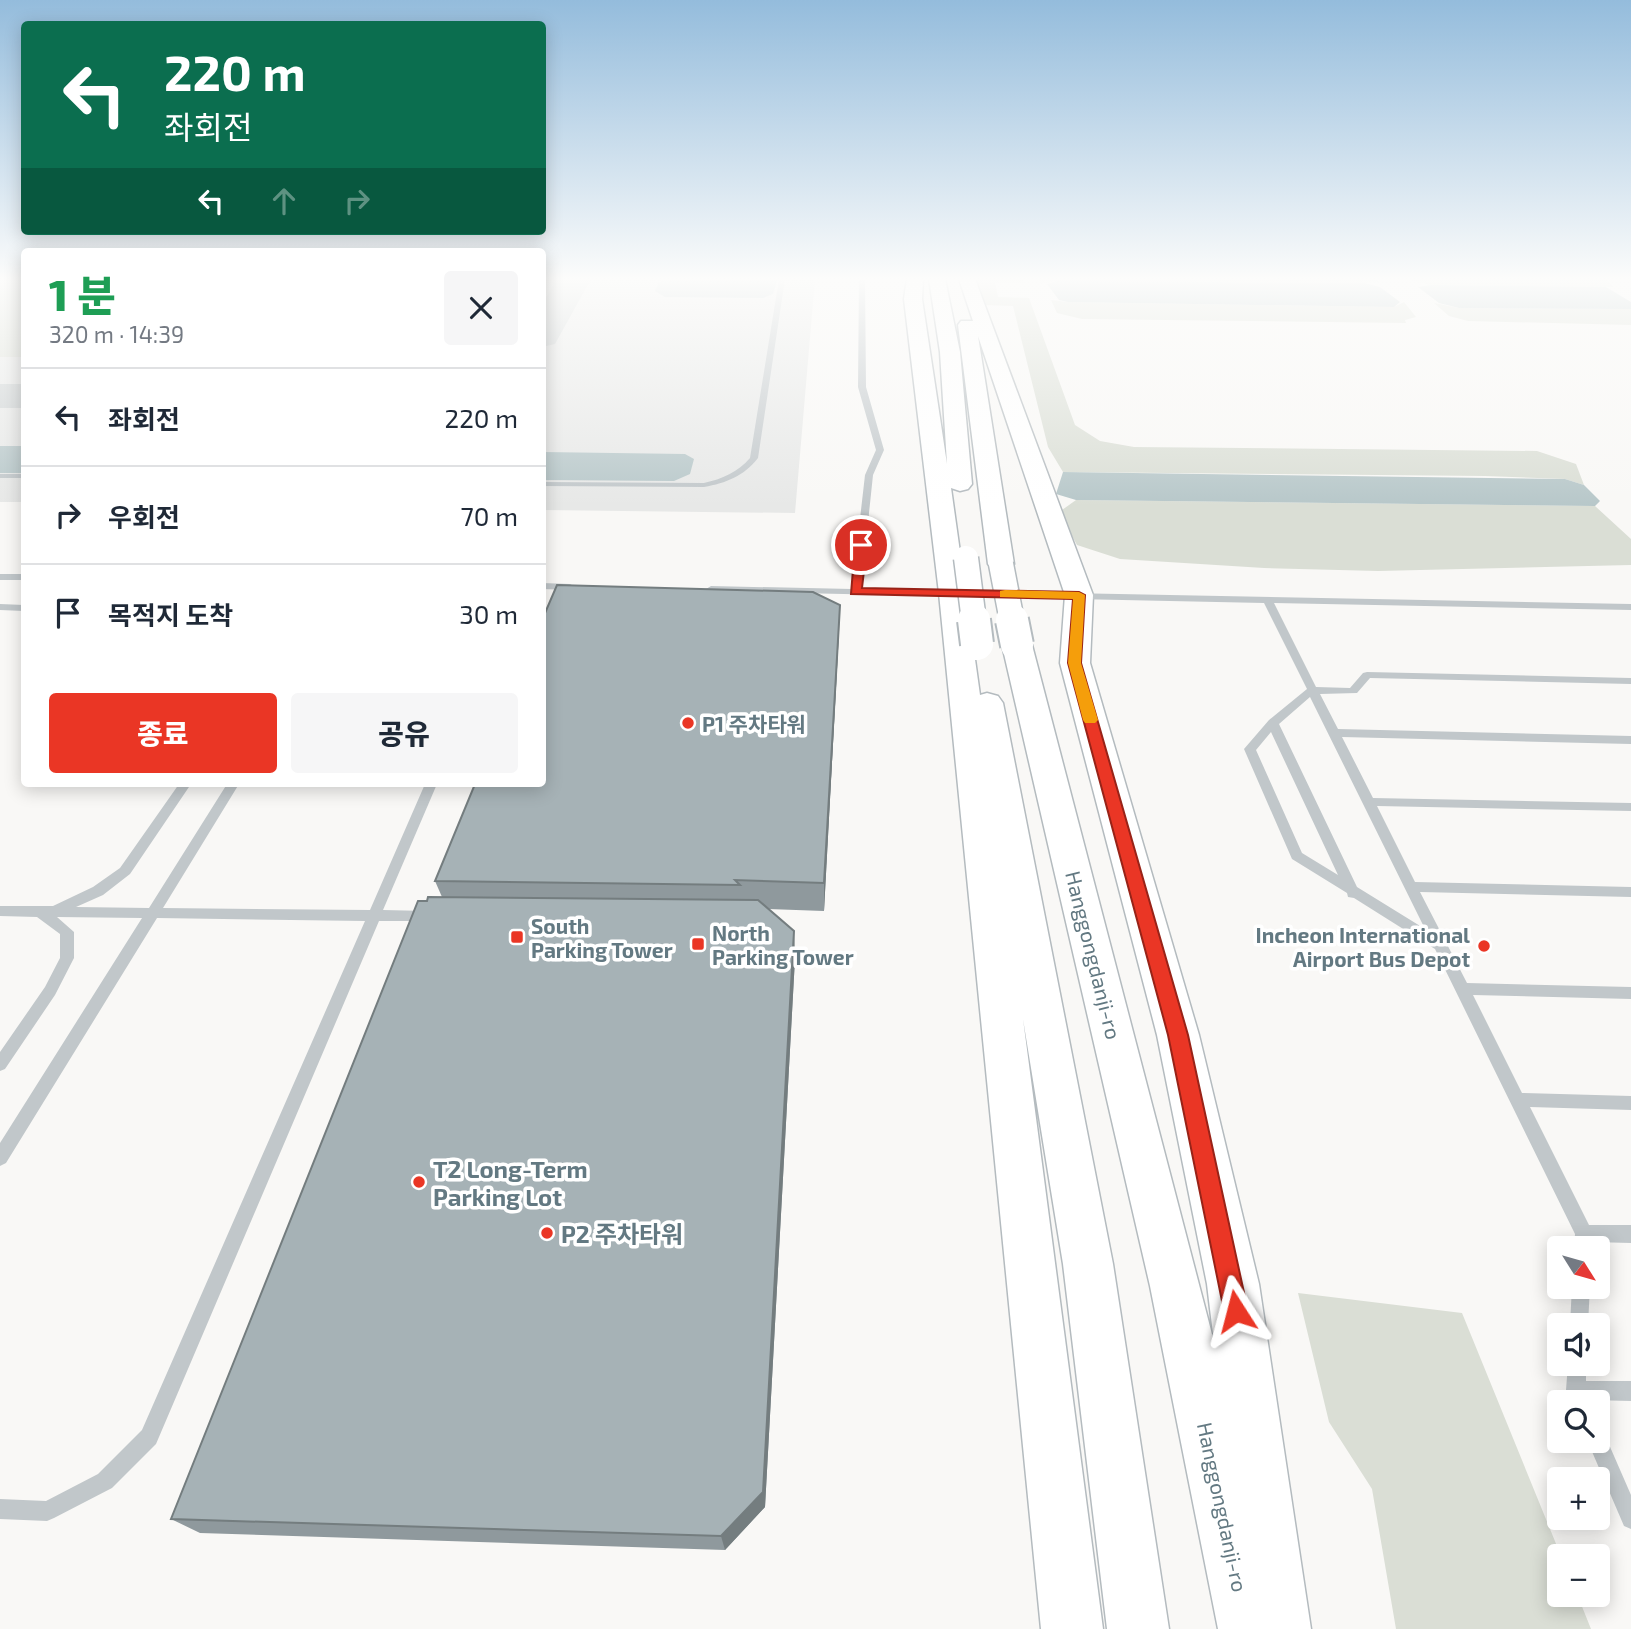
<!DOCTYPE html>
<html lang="ko">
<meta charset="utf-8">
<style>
:root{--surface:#fff;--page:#f6f6f7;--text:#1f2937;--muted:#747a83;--line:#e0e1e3;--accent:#ea3625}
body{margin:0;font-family:"Exo 2","Noto Sans KR",sans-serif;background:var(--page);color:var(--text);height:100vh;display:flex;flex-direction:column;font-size:26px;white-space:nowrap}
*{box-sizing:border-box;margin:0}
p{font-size:23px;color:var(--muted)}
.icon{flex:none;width:38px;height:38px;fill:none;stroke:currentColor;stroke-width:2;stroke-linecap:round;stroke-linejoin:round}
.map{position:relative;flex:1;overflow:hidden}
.sheet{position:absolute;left:21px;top:248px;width:525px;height:539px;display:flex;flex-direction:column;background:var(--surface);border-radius:7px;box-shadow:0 4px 18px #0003}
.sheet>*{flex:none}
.banner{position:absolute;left:21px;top:21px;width:525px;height:214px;border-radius:7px;box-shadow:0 4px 18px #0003;background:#0b6e4f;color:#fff;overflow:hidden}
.needle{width:46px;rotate:127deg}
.buttons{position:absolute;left:1547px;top:1236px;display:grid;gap:14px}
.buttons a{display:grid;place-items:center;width:63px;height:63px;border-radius:7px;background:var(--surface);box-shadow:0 4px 18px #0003;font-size:35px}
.pin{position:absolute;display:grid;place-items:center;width:60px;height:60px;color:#fff;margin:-30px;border:4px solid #fff;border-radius:50%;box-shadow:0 2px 7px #0007}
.me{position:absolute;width:77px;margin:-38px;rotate:351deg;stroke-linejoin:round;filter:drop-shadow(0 0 5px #0008)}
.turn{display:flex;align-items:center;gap:24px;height:147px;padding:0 28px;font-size:32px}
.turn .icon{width:91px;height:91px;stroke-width:2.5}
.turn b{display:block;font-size:49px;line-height:60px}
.lanes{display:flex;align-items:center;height:66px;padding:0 28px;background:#0003;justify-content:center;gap:35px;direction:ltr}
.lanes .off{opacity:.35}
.round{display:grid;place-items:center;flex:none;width:74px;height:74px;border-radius:7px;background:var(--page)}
.summary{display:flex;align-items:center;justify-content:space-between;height:119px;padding:0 28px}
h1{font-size:42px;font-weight:800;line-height:52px;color:#1e9e55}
.cta{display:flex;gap:14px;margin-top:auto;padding:14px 28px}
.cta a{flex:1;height:80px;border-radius:7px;background:var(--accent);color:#fff;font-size:28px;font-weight:800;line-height:80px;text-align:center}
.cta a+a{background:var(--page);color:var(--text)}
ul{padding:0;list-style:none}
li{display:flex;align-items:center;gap:21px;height:98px;padding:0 28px;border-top:2px solid var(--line)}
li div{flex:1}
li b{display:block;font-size:26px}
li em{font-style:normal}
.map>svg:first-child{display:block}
.built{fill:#e7e8e7}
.green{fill:#daded5}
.water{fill:#b7c7c9}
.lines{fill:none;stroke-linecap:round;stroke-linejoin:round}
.taxiway{fill:#ccd1d2;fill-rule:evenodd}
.secondary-casing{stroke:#b4bbbf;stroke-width:3}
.lane{fill:#c1c7ca;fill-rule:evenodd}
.secondary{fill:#fff;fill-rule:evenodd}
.secondary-bridge-far1-casing{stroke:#b4bbbf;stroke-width:27;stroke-linecap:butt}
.secondary-bridge-casing{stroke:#b4bbbf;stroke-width:36;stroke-linecap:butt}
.secondary-bridge-far1{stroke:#fff;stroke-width:24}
.secondary-bridge{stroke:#fff;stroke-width:32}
.wall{fill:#8f999d}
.shaded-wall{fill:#747d7f}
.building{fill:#a6b2b6;stroke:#747d7f;stroke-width:2}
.route{fill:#ea3625;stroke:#982318;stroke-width:2}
.slow{fill:#f59e0b}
.poi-dot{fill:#ea3625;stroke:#fff;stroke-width:2.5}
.labels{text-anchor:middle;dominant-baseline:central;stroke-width:7;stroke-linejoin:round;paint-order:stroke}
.poi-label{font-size:21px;font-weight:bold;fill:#637982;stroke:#fff;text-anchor:start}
.street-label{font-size:21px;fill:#637982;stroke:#fff}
.near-poi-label{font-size:24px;font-weight:bold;fill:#637982;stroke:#fff;text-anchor:start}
</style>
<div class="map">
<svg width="1631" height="1629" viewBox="0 0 1631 1629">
<rect width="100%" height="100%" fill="#f9f8f6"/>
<path class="built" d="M 0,279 L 24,279 L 24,502 L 0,502 Z
M 543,279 L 815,279 L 795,513 L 543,510 Z"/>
<path class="green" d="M 0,279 L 24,279 L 24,357 L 0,357 Z
M 973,279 L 1023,279 L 1024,283 L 995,283 L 998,297 L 1029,298 L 1075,425 L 1100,441 L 1134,447 L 1537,451 L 1576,464 L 1584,485 L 1565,479 L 1485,476 L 1063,472 L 1048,447 L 1013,306 L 984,305 Z
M 1039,279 L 1375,279 L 1379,282 L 1320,284 L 1057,281 L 1041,284 Z
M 1406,279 L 1605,279 L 1614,287 L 1431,285 Z
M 1051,300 L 1068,302 L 1394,307 L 1404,302 L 1416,317 L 1405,320 L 1406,323 L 1082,319 L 1057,313 Z
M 1434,303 L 1459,308 L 1631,309 L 1631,325 L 1468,321 L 1449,316 Z
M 1076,500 L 1595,506 L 1631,539 L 1631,565 L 1378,571 L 1264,568 L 1120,559 L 1077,545 L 1071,534 L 1065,532 L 1062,510 Z
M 1298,1293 L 1462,1313 L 1561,1556 L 1559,1594 L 1577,1594 L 1591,1629 L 1396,1629 L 1372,1489 L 1329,1422 Z"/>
<path class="water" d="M 667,279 L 770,279 L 777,281 L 773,294 L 763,298 L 665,297 L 655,291 L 659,282 Z
M 1057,281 L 1364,283 L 1380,287 L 1400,302 L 1394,307 L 1068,302 L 1059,300 L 1047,284 Z
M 1431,285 L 1606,287 L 1631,302 L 1631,309 L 1459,308 L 1439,303 L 1418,287 Z
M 0,446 L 24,446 L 24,473 L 0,473 Z
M 543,452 L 685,454 L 694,459 L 690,474 L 674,481 L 543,480 Z
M 1063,472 L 1565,479 L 1584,485 L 1600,501 L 1595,506 L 1076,500 L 1056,494 Z"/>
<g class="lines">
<path class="taxiway" d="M 557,279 L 591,279 L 555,344 L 542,347 L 542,304 Z
M 0,384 L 24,384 L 24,408 L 0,408 Z"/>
<g class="secondary-casing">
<path id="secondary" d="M 907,279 L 923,279 L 922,299 L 947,464 L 940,352 L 929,279 L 945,279 L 960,352 L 972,484 L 968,489 L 960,491 L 951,488 L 980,695 L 987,693 L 998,696 L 1003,703 L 1113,1264 L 1169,1629 L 1107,1629 L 1063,1264 L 1023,1019 L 1103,1629 L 1041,1629 L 939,593 L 904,299 Z
M 959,279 L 975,279 L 1093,595 L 1090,663 L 1199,1035 L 1259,1284 L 1311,1629 L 1218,1629 L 1150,1286 L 1002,645 L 1007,639 L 1017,636 L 1027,639 L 1032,645 L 1214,1342 L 1207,1284 L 1157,1035 L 1060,663 L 1065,595 L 978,336 L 1014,564 L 1010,570 L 1001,572 L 992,570 L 988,564 L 958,325 L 961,321 L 973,321 Z"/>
</g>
<path class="lane" d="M 779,279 L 785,279 L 758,458 C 744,476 726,483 704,487 L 542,486 L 542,482 L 704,483 C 722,479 738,472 750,458 Z
M 859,279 L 865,279 L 866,387 L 884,450 L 873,475 L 861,589 L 1631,604 L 1631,610 L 1274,603 L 1316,687 L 1350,688 L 1363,673 L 1367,672 L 1631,678 L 1631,684 L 1370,678 L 1357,693 L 1320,694 L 1338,729 L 1631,736 L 1631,744 L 1342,737 L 1373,798 L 1631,803 L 1631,811 L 1377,806 L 1415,882 L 1631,887 L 1631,897 L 1420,892 L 1467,983 L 1631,987 L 1631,999 L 1473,995 L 1522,1093 L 1631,1096 L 1631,1110 L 1530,1107 L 1589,1225 L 1631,1225 L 1631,1243 L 1592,1242 L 1592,1248 L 1574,1248 L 1575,1234 L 1435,949 L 1354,898 L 1348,897 L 1347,893 L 1292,859 L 1244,749 L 1269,720 L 1307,689 L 1264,603 L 708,591 L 706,589 L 711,586 L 852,589 L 865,475 L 876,450 L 858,387 ZM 1310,697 L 1425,929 L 1357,887 L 1279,724 ZM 1271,732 L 1338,875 L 1302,853 L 1256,750 Z
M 0,474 L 24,474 L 24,478 L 0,478 Z
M 0,574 L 24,574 L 24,580 L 0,580 Z
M 542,583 L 570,584 L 575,587 L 570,590 L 542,589 Z
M 0,604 L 24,605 L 24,611 L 0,610 Z
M 179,784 L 191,784 L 130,874 L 103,895 L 76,907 L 149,908 L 227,784 L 239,784 L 163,908 L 370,910 L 425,784 L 437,784 L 383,910 L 427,911 L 432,912 L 434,916 L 432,920 L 427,921 L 379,921 L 156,1444 L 112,1488 L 54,1518 L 47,1521 L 0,1519 L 0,1499 L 46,1501 L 98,1474 L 142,1430 L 365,921 L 157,918 L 6,1163 L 0,1166 L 0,1143 L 142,918 L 57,917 L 74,932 L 74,958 L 55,995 L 5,1069 L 0,1071 L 0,1052 L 45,987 L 60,958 L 60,934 L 37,917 L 0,916 L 0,906 L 53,906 L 93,887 L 120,868 Z
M 1572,1286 L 1590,1286 L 1588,1325 L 1570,1325 Z
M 1568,1363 L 1586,1363 L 1586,1381 L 1631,1381 L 1631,1401 L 1590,1400 L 1591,1402 L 1571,1402 L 1566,1390 Z
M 1598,1430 L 1604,1433 L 1631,1495 L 1631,1529 L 1624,1526 L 1587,1440 L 1598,1440 Z"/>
<use href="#secondary" class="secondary"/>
<g class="secondary-bridge-far1-casing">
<path id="secondary-bridge-far1" d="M 966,558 L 974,621
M 1001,564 L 1012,621"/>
</g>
<g class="secondary-bridge-casing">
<path id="secondary-bridge" d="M 974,620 L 977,644
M 1012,620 L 1017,645"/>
</g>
<use href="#secondary-bridge-far1" class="secondary-bridge-far1"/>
<use href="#secondary-bridge" class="secondary-bridge"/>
</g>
<path class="wall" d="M 839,632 L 824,911 L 768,909 L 795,958 L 765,1507 L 725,1550 L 200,1533 L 171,1519 L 427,901 L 442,897 L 435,881 Z"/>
<path class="shaded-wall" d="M 840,605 L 839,632 L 824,911 L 824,883 Z
M 794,931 L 795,958 L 765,1507 L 725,1550 L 721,1536 Z"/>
<path class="building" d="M 557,585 L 813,592 L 840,605 L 824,883 L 735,880 L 740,885 L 435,881 L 475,784 L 542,784 L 542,620 Z
M 428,897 L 758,900 L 794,931 L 763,1492 L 721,1536 L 171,1519 L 418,901 L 427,901 Z"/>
<linearGradient id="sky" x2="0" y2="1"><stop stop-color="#94bcdc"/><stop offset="0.55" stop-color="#fcfcfb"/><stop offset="1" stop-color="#fcfcfb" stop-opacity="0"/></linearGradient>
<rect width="1631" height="507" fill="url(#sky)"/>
<path class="route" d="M 861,541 L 867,545 L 862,588 L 1079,592 L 1085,595 L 1081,663 L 1188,1035 L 1248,1311 L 1245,1319 L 1236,1322 L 1228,1319 L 1224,1311 L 1168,1035 L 1068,663 L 1073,599 L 851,594 L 855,545 Z"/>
<path class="slow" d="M 1005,590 L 1079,592 L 1085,595 L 1081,663 L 1098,720 L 1095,723 L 1085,723 L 1083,720 L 1068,663 L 1073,599 L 1000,597 L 1000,591 Z"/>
<g class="poi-dot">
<circle cx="688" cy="723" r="7"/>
<rect x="510" y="930" width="14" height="14" rx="3.5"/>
<rect x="691" y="937" width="14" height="14" rx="3.5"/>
<circle cx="1484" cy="946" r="7"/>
<circle cx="419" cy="1182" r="7"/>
<circle cx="547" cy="1233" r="7"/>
</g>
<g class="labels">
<g class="poi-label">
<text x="702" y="723">P1 주차타워</text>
<text x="531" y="925">South<tspan x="531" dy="24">Parking Tower</tspan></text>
<text x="712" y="932">North<tspan x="712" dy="24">Parking Tower</tspan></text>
<text x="1470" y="934" text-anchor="end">Incheon International<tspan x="1470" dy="24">Airport Bus Depot</tspan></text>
</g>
<g class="street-label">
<text transform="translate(1094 955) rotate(76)">Hanggongdanji-ro</text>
<text transform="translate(1223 1507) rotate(78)">Hanggongdanji-ro</text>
</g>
<g class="near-poi-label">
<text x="433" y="1168">T2 Long-Term<tspan x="433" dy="28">Parking Lot</tspan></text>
<text x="561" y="1233">P2 주차타워</text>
</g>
</g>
</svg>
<div class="buttons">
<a><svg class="needle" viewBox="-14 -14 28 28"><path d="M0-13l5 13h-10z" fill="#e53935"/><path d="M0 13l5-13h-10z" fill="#747a83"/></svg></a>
<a><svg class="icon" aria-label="sound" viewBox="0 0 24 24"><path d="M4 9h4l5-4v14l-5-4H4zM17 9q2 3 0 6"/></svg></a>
<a><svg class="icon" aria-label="search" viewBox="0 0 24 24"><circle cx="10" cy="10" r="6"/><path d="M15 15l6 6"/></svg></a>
<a>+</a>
<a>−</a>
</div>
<div class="pin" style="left:861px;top:545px;background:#d93025"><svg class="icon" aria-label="arrive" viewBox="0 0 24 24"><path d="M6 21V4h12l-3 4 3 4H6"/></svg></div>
<svg class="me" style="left:1236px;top:1311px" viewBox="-20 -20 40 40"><path d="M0-17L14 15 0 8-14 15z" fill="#ea3625" stroke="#fff" stroke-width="4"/></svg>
<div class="banner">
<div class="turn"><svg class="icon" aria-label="left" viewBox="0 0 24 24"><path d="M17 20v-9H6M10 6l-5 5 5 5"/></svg><div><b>220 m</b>좌회전</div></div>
<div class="lanes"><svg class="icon" aria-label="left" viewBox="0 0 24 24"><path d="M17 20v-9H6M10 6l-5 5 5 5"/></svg><svg class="icon off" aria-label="ahead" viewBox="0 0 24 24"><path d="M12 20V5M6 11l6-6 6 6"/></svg><svg class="icon off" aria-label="right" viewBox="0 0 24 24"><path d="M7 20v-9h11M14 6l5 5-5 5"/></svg></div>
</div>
<section class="sheet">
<div class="summary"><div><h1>1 분</h1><p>320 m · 14:39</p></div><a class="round"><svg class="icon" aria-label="close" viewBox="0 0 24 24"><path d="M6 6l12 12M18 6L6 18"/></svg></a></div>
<ul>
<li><svg class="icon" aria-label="left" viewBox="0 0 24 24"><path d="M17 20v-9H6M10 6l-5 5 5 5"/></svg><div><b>좌회전</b></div><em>220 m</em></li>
<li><svg class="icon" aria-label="right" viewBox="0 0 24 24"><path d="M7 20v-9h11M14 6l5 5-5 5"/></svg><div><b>우회전</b></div><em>70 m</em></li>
<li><svg class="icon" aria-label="arrive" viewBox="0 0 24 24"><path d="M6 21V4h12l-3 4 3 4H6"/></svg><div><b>목적지 도착</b></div><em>30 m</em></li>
</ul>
<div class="cta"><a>종료</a><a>공유</a></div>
</section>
</div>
